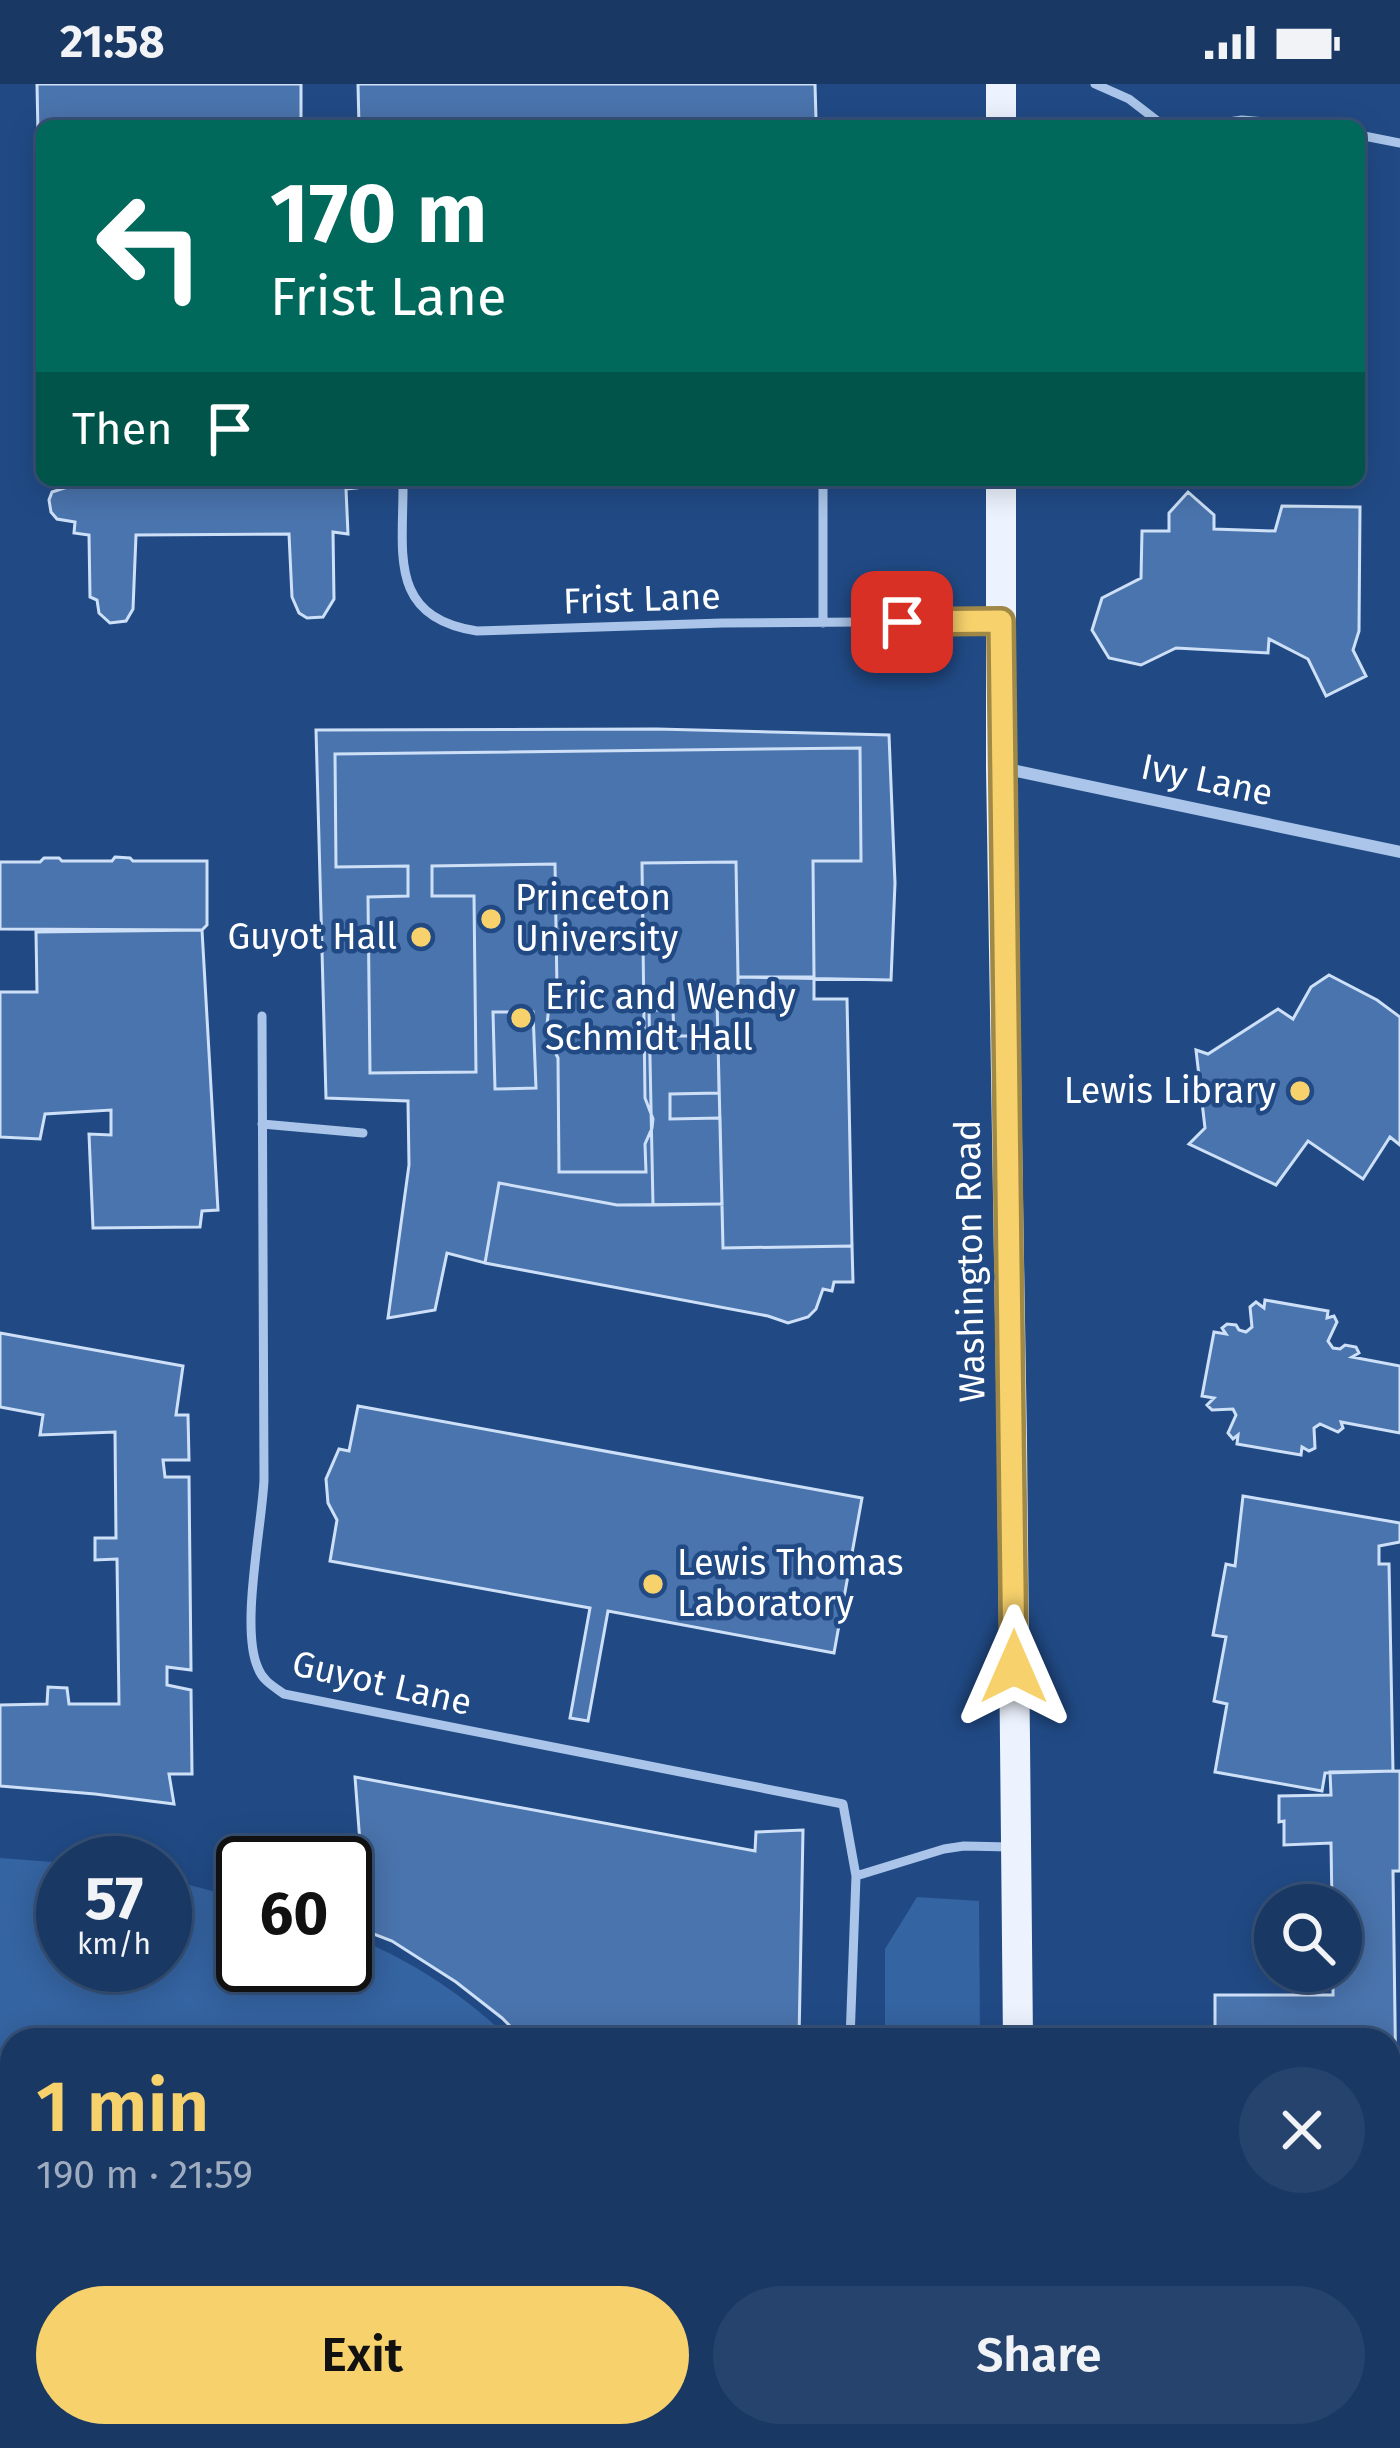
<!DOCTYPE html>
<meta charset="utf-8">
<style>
:root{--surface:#193864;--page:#26436d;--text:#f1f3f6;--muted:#9facbf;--line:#375278;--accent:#f6d16c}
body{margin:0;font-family:"Fira Sans",sans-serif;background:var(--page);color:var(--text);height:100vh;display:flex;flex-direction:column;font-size:45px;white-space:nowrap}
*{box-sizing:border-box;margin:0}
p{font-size:39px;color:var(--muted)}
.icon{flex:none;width:66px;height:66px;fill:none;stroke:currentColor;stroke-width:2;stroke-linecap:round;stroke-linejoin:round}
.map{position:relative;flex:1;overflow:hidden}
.panel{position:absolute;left:0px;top:1944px;width:1401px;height:420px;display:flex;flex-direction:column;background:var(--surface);border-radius:36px 36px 0 0;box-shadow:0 6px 30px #0003,0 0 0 3px var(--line)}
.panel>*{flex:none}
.banner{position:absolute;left:36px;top:36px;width:1329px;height:366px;border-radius:18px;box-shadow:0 6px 30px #0003,0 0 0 3px var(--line);background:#00695c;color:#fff;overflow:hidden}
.buttons{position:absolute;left:1254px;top:1800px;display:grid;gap:24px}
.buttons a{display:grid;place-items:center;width:108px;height:108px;border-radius:50%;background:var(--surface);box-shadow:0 6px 30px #0003,0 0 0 3px var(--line);font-size:60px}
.speed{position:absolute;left:36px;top:1752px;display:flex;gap:24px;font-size:60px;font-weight:700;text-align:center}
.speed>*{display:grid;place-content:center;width:156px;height:156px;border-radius:50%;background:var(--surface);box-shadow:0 6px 30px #0003,0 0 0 3px var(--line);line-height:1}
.speed small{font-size:30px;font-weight:400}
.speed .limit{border:6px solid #111;border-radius:18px;background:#fff;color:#111}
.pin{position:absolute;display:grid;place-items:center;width:102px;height:102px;color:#fff;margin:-51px;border-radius:24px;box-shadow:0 6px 18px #0006}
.me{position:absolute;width:132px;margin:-66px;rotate:0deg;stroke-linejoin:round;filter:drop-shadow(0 0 9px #0008)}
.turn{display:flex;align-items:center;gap:42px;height:252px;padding:0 36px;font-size:54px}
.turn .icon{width:156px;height:156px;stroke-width:2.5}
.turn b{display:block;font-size:84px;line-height:102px}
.then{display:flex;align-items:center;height:114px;padding:0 36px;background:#0003;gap:24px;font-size:45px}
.round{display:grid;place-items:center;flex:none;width:126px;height:126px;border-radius:63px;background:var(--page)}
.headline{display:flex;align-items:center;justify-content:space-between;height:204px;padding:0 36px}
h1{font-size:72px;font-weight:600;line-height:90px;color:var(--accent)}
.cta{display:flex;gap:24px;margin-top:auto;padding:24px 36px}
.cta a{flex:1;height:138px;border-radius:72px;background:var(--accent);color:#111;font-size:48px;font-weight:600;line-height:138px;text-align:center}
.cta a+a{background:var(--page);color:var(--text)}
.status{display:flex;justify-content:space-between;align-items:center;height:84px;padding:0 60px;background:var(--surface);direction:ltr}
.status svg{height:33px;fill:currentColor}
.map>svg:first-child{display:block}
.green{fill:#3564a2}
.building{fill:#4a74ad;stroke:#cee0f7;stroke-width:3}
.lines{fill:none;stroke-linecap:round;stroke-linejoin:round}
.lane{stroke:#aac5e9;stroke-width:9}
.street{stroke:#aac5e9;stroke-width:12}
.primary{stroke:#edf3fe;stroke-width:30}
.route-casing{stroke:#a08846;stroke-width:30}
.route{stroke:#f6d16c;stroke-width:21}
.poi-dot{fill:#f6d16c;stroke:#214a85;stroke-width:4.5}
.labels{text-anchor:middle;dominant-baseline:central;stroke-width:9;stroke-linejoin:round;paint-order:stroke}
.street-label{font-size:36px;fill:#fff;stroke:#214a85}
.poi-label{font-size:36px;fill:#fff;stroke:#214a85;text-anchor:start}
</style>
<div class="status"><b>21:58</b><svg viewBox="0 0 49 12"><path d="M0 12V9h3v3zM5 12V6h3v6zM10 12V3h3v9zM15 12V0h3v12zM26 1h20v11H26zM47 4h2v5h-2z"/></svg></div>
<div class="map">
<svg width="1400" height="2364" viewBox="0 0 1400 2364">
<rect width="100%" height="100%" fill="#214a85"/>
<path class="green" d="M 0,1774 L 66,1779 L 63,1779 L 63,1881 L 165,1881 L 165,1795 L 174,1797 L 243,1815 L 243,1881 L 345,1881 L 345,1850 C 407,1873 463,1910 511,1956 L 12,1956 L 12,2352 L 663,2352 L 658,2364 L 0,2364 Z
M 917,1813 L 979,1817 L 980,1956 L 885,1956 L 885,1865 Z"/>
<path class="building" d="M 37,0 L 301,0 L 301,42 L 42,42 L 40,153 Z
M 358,0 L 815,0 L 816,35 L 824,35 L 824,42 L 359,42 Z
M 71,396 L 357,396 L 357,404 L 346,405 L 348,450 L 333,448 L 334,515 L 323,533 L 307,534 L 299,529 L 292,513 L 289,450 L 136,451 L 133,525 L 126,537 L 110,539 L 99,529 L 97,516 L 90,513 L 89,451 L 74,449 L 75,438 L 57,435 L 51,428 L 49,416 L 52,408 L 71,402 Z
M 1188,408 L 1214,431 L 1214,445 L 1275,447 L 1282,422 L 1360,423 L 1359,547 L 1353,566 L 1366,592 L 1326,612 L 1308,575 L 1269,555 L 1268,569 L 1176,564 L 1141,581 L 1109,574 L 1092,546 L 1102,514 L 1141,494 L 1142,447 L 1169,447 L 1169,429 Z
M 657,645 L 889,651 L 895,799 L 891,896 L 738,893 L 738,917 L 717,917 L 722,1120 L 617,1121 L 499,1099 L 485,1179 L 447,1169 L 435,1226 L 388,1234 L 409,1081 L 408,1017 L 326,1014 L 316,646 Z
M 860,664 L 861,777 L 813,777 L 814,893 L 738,893 L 736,778 L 642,779 L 645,1014 L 653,1035 L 652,1044 L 645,1060 L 646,1088 L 559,1088 L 558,974 L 551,961 L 547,941 L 549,921 L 557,906 L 555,780 L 432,782 L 432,812 L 474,812 L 476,988 L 370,989 L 368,813 L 408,812 L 408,782 L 336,783 L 335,670 Z
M 115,773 L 130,774 L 133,777 L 207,777 L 207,841 L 202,846 L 0,845 L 0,778 L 40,778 L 44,774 L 59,774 L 62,777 L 112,777 Z
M 202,846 L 218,1126 L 202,1127 L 200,1143 L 93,1144 L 89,1050 L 111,1051 L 111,1026 L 45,1030 L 40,1055 L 0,1053 L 0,908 L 37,908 L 36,848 Z
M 1329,891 L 1377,916 L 1400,933 L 1400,1061 L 1390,1053 L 1363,1095 L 1308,1057 L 1276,1101 L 1189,1060 L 1205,1044 L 1196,966 L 1208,970 L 1278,925 L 1293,935 L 1311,903 Z
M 738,893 L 814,893 L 814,915 L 847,915 L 852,1162 L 723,1164 L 717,917 L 738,917 Z
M 649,926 L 673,926 L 674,952 L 718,952 L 719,1009 L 670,1010 L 670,1035 L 720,1034 L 722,1120 L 653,1121 Z
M 493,928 L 533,928 L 536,1004 L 495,1005 Z
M 499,1099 L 617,1121 L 722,1120 L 723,1164 L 852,1162 L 853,1198 L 834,1198 L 832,1207 L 823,1205 L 816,1225 L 808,1233 L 788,1239 L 768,1232 L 485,1179 Z
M 1265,1216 L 1328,1227 L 1327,1234 L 1334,1232 L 1337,1238 L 1328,1257 L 1333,1264 L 1340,1265 L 1345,1261 L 1356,1263 L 1359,1269 L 1352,1273 L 1400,1282 L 1400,1349 L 1341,1338 L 1343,1344 L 1338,1348 L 1320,1340 L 1314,1344 L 1315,1364 L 1309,1367 L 1302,1363 L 1301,1371 L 1237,1360 L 1238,1351 L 1233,1355 L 1228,1349 L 1236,1331 L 1233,1325 L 1212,1326 L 1207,1321 L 1214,1314 L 1202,1312 L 1214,1248 L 1226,1250 L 1222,1244 L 1227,1240 L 1236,1241 L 1239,1246 L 1246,1248 L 1252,1243 L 1250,1223 L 1256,1218 L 1264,1224 Z
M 0,1249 L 183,1282 L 176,1331 L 188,1331 L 189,1376 L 163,1376 L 165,1393 L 189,1393 L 191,1586 L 167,1583 L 167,1601 L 191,1606 L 192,1690 L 169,1690 L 174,1720 L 95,1710 L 0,1702 L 0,1621 L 47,1620 L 48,1603 L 67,1604 L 69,1620 L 119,1620 L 117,1475 L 95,1476 L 95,1454 L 116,1454 L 115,1348 L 40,1351 L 43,1331 L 0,1323 Z
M 358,1322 L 862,1414 L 834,1569 L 608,1527 L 588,1637 L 570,1634 L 590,1524 L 330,1477 L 337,1436 L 328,1419 L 326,1395 L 339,1365 L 349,1367 Z
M 1243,1412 L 1400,1439 L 1400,1458 L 1379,1462 L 1379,1480 L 1389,1480 L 1393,1687 L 1325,1689 L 1322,1707 L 1215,1688 L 1227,1620 L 1214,1617 L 1226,1553 L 1213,1551 L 1226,1480 L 1235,1482 Z
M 1400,1687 L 1400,1787 L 1393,1787 L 1396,2008 L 1400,2008 L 1400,2142 L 1389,2143 L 1389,1956 L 1215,1956 L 1215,1911 L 1333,1911 L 1333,1887 L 1341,1887 L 1341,1821 L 1332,1821 L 1331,1759 L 1284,1761 L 1284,1737 L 1279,1738 L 1279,1712 L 1331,1711 L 1330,1688 Z
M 355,1693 L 755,1767 L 756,1748 L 803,1746 L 799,1956 L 524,1956 L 502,1934 L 456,1898 L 392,1857 L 345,1839 L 345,1779 L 323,1779 L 324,1768 L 361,1772 Z"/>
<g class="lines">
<path class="lane" d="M 1095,0 L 1129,15 L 1164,42
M 1201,42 L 1242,36 L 1312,42
M 1359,51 L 1400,59
M 403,396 C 404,467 386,533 477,547 L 722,539 L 995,537
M 823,539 L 823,396
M 262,932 L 264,1396 C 262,1442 240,1545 258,1584 C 263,1597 273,1602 284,1610 L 843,1720 L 856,1792 L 944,1765 L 964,1762 L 1010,1763
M 262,1040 L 363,1049
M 850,1956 L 856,1792
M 1389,2348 L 1400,2348
M 1024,2354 L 1151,2352
M 855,2364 L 855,2352"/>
<path class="street" d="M 1002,684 L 1400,768"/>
<path class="primary" d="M 1001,0 L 1001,42
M 1001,396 L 1001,683 L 1012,1359 L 1018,1956
M 1016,2352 L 1016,2364"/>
</g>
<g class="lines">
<g class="route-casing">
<path id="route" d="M 902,538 L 1001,537 L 1014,1583"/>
</g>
<use href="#route" class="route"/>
</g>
<g class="poi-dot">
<circle cx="491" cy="835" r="12"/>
<circle cx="421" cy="853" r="12"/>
<circle cx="521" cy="934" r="12"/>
<circle cx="1300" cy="1007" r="12"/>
<circle cx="653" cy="1500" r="12"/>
</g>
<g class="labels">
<g class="street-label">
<text transform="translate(642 515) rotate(-2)">Frist Lane</text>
<text transform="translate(1207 696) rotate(12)">Ivy Lane</text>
<text transform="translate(970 1177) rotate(-91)">Washington Road</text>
<text transform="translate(382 1599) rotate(13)">Guyot Lane</text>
</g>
<g class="poi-label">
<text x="515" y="814">Princeton<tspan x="515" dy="41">University</tspan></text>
<text x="397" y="853" text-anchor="end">Guyot Hall</text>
<text x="545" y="913">Eric and Wendy<tspan x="545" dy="41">Schmidt Hall</tspan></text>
<text x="1276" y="1007" text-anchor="end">Lewis Library</text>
<text x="677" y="1479">Lewis Thomas<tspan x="677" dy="41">Laboratory</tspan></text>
</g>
</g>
</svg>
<div class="buttons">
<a><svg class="icon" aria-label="search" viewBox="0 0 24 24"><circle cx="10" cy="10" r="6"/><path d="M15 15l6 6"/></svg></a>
</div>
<div class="speed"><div>57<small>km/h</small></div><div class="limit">60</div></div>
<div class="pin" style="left:902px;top:538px;background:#d93025"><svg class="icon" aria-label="arrive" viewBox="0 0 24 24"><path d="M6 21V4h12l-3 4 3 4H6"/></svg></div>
<svg class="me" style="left:1014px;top:1583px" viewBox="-20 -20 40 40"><path d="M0-17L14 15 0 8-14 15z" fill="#f6d16c" stroke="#fff" stroke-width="4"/></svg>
<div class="banner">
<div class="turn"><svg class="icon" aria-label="left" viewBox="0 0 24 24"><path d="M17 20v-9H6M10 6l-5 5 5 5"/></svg><div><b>170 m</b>Frist Lane</div></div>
<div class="then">Then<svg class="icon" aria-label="arrive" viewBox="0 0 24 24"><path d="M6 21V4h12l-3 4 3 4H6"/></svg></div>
</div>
<section class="panel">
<div class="headline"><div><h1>1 min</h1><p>190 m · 21:59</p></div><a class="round"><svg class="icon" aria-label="close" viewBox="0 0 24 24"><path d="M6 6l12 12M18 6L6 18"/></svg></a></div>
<div class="cta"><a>Exit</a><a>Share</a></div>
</section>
</div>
